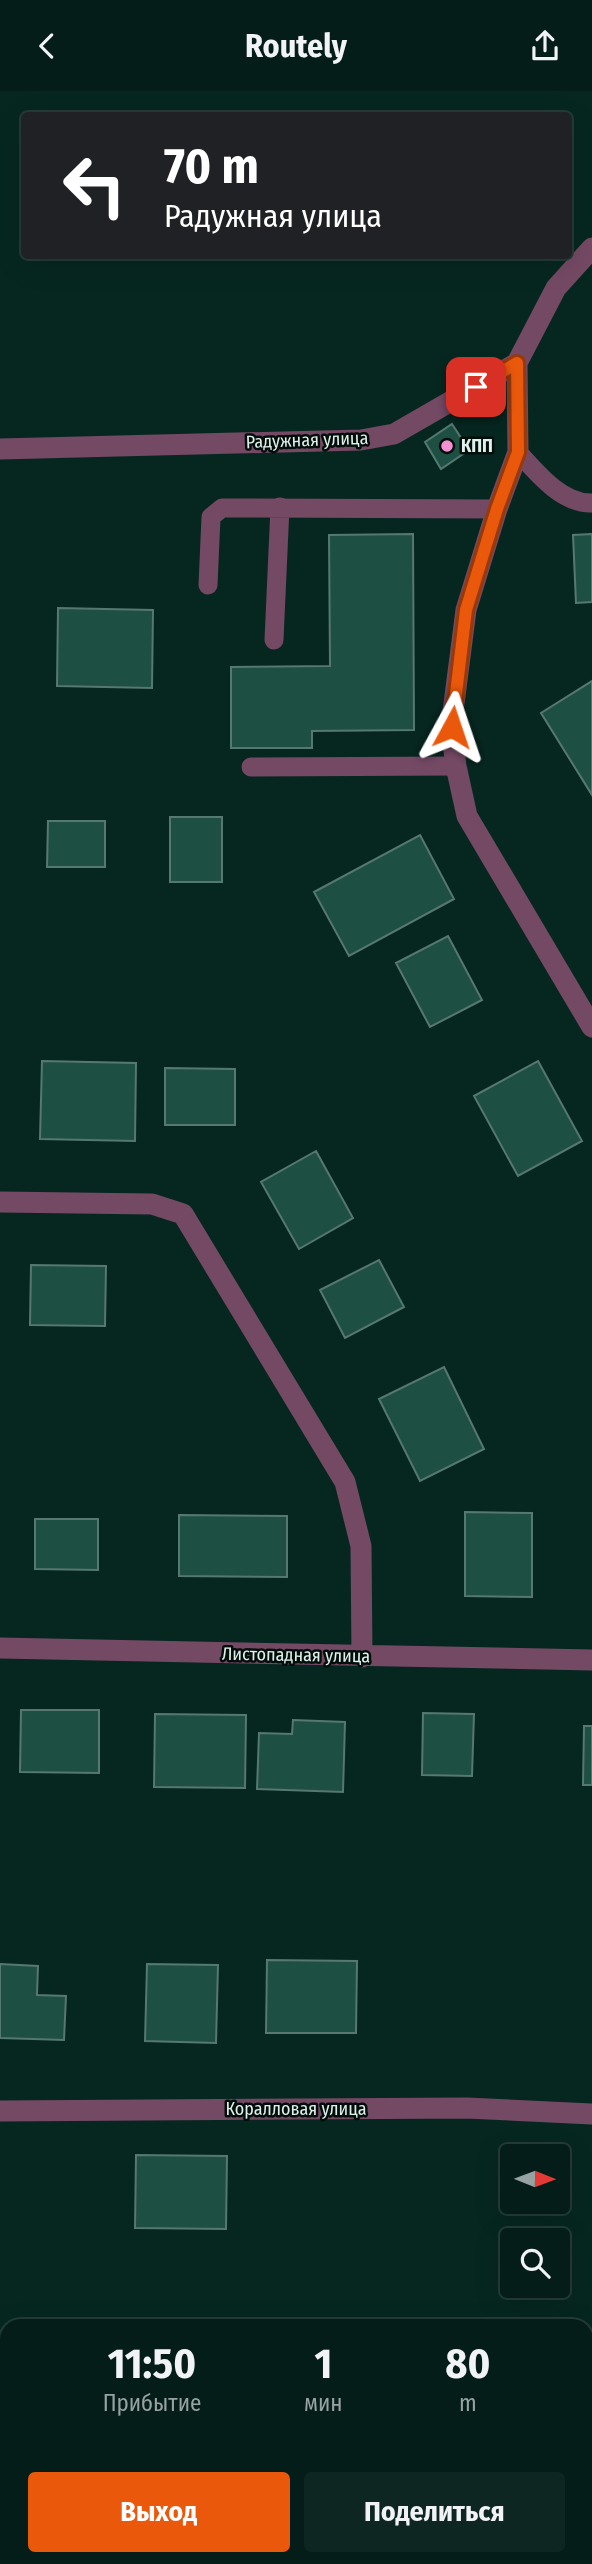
<!DOCTYPE html>
<html lang="ru">
<meta charset="utf-8">
<style>
:root{--surface:#041d18;--page:#0d2621;--text:#f1f3f6;--muted:#97a2a2;--line:#253b37;--accent:#ea580c}
body{margin:0;font-family:"Fira Sans Condensed",sans-serif;background:var(--page);color:var(--text);height:100vh;display:flex;flex-direction:column;font-size:26px;white-space:nowrap}
*{box-sizing:border-box;margin:0}
p{font-size:23px;color:var(--muted)}
.icon{flex:none;width:38px;height:38px;fill:none;stroke:currentColor;stroke-width:2;stroke-linecap:round;stroke-linejoin:round}
.map{position:relative;flex:1;overflow:hidden}
.side{position:absolute;left:0px;top:2228px;width:593px;height:247px;display:flex;flex-direction:column;background:var(--surface);border-radius:21px 21px 0 0;box-shadow:0 7px 28px #0002,0 0 0 2px var(--line)}
.side>*{flex:none}
.hud{position:absolute;left:21px;top:21px;width:551px;height:147px;border-radius:7px;box-shadow:0 7px 28px #0002,0 0 0 2px var(--line);background:#202124;color:#fff;overflow:hidden}
.needle{width:46px;rotate:91deg}
.tools{position:absolute;left:500px;top:2053px;display:grid;gap:14px}
.tools a{display:grid;place-items:center;width:70px;height:70px;border-radius:7px;background:var(--surface);box-shadow:0 7px 28px #0002,0 0 0 2px var(--line);font-size:35px}
.pin{position:absolute;display:grid;place-items:center;width:60px;height:60px;color:#fff;margin:-30px;border-radius:14px;box-shadow:0 4px 10px #0006}
.me{position:absolute;width:77px;margin:-38px;rotate:5deg;stroke-linejoin:round;filter:drop-shadow(0 0 5px #0008)}
.turn{display:flex;align-items:center;gap:24px;height:147px;padding:0 28px;font-size:32px}
.turn .icon{width:91px;height:91px;stroke-width:2.5}
.turn b{display:block;font-size:49px;line-height:60px}
.eta{display:flex;justify-content:space-evenly;align-items:center;height:119px;text-align:center}
.eta b{font-size:42px;font-weight:700;line-height:49px}
.action{display:flex;gap:14px;margin-top:auto;padding:14px 28px}
.action a{flex:1;height:80px;border-radius:7px;background:var(--accent);color:#fff;font-size:28px;font-weight:700;line-height:80px;text-align:center}
.action a+a{background:var(--page);color:var(--text)}
header{display:flex;justify-content:space-between;align-items:center;height:91px;padding:0 28px;background:var(--surface);font-size:32px;font-weight:700}
.map>svg:first-child{display:block}
.building{fill:#1e4f43;stroke:#57786f;stroke-width:2}
.lines{fill:none;stroke-linecap:round;stroke-linejoin:round}
.service{stroke:#744964;stroke-width:19}
.minor{stroke:#744964;stroke-width:21}
.route-casing{stroke:#983908;stroke-width:18}
.route{stroke:#ea580c;stroke-width:12}
.poi-dot{fill:#f591d2;stroke:#030d0a;stroke-width:2.5}
.labels{text-anchor:middle;dominant-baseline:central;stroke-width:5;stroke-linejoin:round;paint-order:stroke}
.street-label{font-size:18px;fill:#dff1ec;stroke:#030d0a}
.poi-label{font-size:18px;font-weight:bold;fill:#dff1ec;stroke:#030d0a;text-anchor:start}
</style>
<header><svg class="icon" aria-label="back" viewBox="0 0 24 24"><path d="M15 5l-7 7 7 7"/></svg>Routely<svg class="icon" aria-label="share" viewBox="0 0 24 24"><path d="M12 15V3M7 8l5-5 5 5M5 13v7h14v-7"/></svg></header>
<div class="map">
<svg width="592" height="2473" viewBox="0 0 592 2473">
<rect width="100%" height="100%" fill="#062720"/>
<path class="building" d="M 452,333 L 469,359 L 441,378 L 425,351 Z
M 413,443 L 414,639 L 312,640 L 312,657 L 231,657 L 231,576 L 330,575 L 329,444 Z
M 592,443 L 592,511 L 576,512 L 573,444 Z
M 58,517 L 153,519 L 152,597 L 57,595 Z
M 592,590 L 592,704 L 541,622 Z
M 170,726 L 222,726 L 222,791 L 170,791 Z
M 48,730 L 105,730 L 105,776 L 47,776 Z
M 420,744 L 454,808 L 349,865 L 314,801 Z
M 448,845 L 482,909 L 430,936 L 396,872 Z
M 42,970 L 136,972 L 135,1050 L 40,1048 Z
M 538,970 L 582,1050 L 518,1085 L 474,1005 Z
M 165,977 L 235,978 L 235,1034 L 165,1034 Z
M 316,1060 L 353,1127 L 299,1158 L 261,1091 Z
M 379,1169 L 404,1216 L 345,1247 L 320,1199 Z
M 31,1174 L 106,1175 L 105,1235 L 30,1234 Z
M 444,1276 L 484,1358 L 420,1390 L 379,1308 Z
M 465,1421 L 532,1422 L 532,1506 L 465,1505 Z
M 179,1424 L 287,1425 L 287,1486 L 179,1485 Z
M 35,1428 L 98,1428 L 98,1479 L 35,1478 Z
M 21,1619 L 99,1619 L 99,1682 L 20,1681 Z
M 423,1622 L 474,1623 L 472,1685 L 422,1684 Z
M 155,1623 L 246,1624 L 245,1697 L 154,1696 Z
M 293,1629 L 345,1631 L 343,1701 L 257,1698 L 259,1642 L 292,1643 Z
M 584,1635 L 592,1635 L 592,1694 L 583,1694 Z
M 267,1869 L 357,1870 L 356,1942 L 266,1942 Z
M 0,1873 L 38,1875 L 37,1904 L 66,1905 L 64,1949 L 0,1947 Z
M 147,1873 L 218,1874 L 216,1952 L 145,1950 Z
M 136,2064 L 227,2065 L 226,2138 L 135,2137 Z"/>
<g class="lines">
<path class="service" d="M 518,361 C 537,382 562,413 592,412
M 208,494 L 211,426 L 222,417 L 497,418
M 274,549 L 280,416
M 251,676 L 456,675"/>
<path class="minor" d="M 517,272 L 556,197 L 592,157
M 0,358 L 361,349 L 394,343 L 517,272 L 518,361 L 497,418 L 466,519 L 451,636 L 456,675 L 467,725 L 592,936
M 0,1111 L 152,1113 L 183,1123 L 345,1391 L 361,1455 L 362,1566
M 0,1557 L 592,1569
M 0,2020 L 467,2017 L 592,2023
M 0,2448 L 7,2448
M 586,2452 L 592,2452"/>
</g>
<g class="lines">
<g class="route-casing">
<path id="route" d="M 452,636 L 466,519 L 497,418 L 518,361 L 517,272 L 476,296"/>
</g>
<use href="#route" class="route"/>
</g>
<circle class="poi-dot" cx="447" cy="355" r="7"/>
<g class="labels">
<g class="street-label">
<text transform="translate(307 349) rotate(-2)">Радужная улица</text>
<text transform="translate(296 1564) rotate(1)">Листопадная улица</text>
<text x="296" y="2018">Коралловая улица</text>
</g>
<g class="poi-label">
<text x="461" y="355">КПП</text>
</g>
</g>
</svg>
<div class="tools">
<a><svg class="needle" viewBox="-14 -14 28 28"><path d="M0-13l5 13h-10z" fill="#e53935"/><path d="M0 13l5-13h-10z" fill="#97a2a2"/></svg></a>
<a><svg class="icon" aria-label="search" viewBox="0 0 24 24"><circle cx="10" cy="10" r="6"/><path d="M15 15l6 6"/></svg></a>
</div>
<div class="pin" style="left:476px;top:296px;background:#d93025"><svg class="icon" aria-label="arrive" viewBox="0 0 24 24"><path d="M6 21V4h12l-3 4 3 4H6"/></svg></div>
<svg class="me" style="left:452px;top:636px" viewBox="-20 -20 40 40"><path d="M0-17L14 15 0 8-14 15z" fill="#ea580c" stroke="#fff" stroke-width="4"/></svg>
<div class="hud">
<div class="turn"><svg class="icon" aria-label="left" viewBox="0 0 24 24"><path d="M17 20v-9H6M10 6l-5 5 5 5"/></svg><div><b>70 m</b>Радужная улица</div></div>
</div>
<section class="side">
<div class="eta">
<div><b>11:50</b><p>Прибытие</p></div>
<div><b>1</b><p>мин</p></div>
<div><b>80</b><p>m</p></div>
</div>
<div class="action"><a>Выход</a><a>Поделиться</a></div>
</section>
</div>
